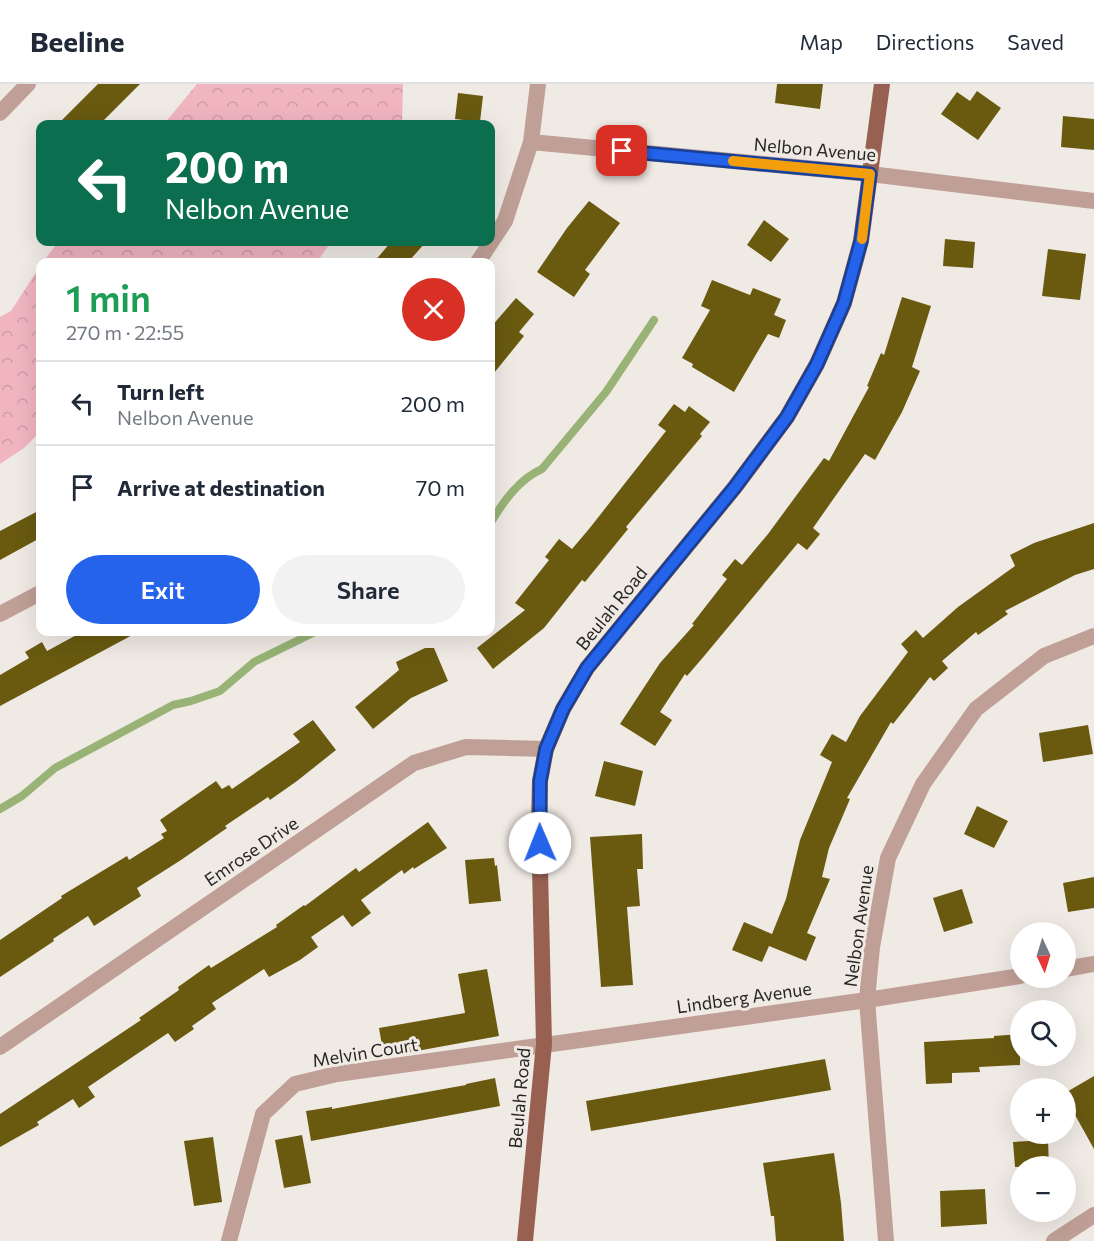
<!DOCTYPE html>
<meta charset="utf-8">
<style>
:root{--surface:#fff;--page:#f2f2f3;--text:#1f2937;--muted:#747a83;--line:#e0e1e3;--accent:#2563eb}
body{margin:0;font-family:Commissioner,sans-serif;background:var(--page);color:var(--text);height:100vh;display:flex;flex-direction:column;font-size:22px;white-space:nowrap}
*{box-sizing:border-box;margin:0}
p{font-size:20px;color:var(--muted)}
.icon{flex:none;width:33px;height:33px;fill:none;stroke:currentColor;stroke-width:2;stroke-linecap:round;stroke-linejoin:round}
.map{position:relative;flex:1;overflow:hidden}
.details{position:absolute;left:36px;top:174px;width:459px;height:378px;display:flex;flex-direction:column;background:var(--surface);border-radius:12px;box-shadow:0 6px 24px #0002}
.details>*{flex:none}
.guide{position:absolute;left:36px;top:36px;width:459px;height:126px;border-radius:12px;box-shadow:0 6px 24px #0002;background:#0b6e4f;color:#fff;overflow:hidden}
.needle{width:39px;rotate:176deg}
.controls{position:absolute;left:1010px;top:838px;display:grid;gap:12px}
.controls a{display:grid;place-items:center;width:66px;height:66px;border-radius:50%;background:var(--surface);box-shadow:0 6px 24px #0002;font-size:30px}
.pin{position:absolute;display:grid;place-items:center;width:51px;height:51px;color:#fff;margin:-26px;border-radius:12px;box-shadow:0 3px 9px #0006}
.me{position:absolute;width:66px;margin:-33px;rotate:359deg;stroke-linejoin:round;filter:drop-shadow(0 0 4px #0008)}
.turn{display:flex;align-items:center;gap:21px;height:126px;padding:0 30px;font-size:27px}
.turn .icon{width:78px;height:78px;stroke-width:2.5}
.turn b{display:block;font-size:42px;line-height:51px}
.round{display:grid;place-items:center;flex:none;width:63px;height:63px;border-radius:32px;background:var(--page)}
.head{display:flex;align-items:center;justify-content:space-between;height:102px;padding:0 30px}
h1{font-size:36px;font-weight:600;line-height:45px;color:#1e9e55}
.action{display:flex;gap:12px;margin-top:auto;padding:12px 30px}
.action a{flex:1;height:69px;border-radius:36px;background:var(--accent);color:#fff;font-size:24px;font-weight:600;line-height:69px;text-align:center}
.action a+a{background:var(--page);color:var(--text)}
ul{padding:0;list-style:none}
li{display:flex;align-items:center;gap:18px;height:84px;padding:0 30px;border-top:2px solid var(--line)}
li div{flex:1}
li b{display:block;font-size:22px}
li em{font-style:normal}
header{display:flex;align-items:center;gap:36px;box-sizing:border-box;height:84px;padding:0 30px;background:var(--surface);border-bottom:2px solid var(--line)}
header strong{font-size:28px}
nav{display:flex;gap:33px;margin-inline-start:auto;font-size:21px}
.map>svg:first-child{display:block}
.forest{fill:url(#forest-crowns)}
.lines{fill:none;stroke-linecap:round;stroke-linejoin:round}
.stream{stroke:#98b375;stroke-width:8}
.building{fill:#695a10}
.minor{stroke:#c0a096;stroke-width:16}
.tertiary{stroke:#c0a096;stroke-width:16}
.primary{stroke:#976050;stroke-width:16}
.route-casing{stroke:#184099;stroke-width:15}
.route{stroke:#2563eb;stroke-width:10}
.slow{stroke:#f59e0b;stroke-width:10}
.labels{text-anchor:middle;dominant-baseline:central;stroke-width:6;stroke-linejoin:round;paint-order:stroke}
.street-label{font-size:18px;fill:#292725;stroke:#f0eae5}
</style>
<header>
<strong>Beeline</strong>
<nav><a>Map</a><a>Directions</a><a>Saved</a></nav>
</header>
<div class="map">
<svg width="1094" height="1157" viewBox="0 0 1094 1157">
<defs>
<pattern id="forest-crowns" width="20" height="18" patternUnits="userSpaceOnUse" patternTransform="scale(1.5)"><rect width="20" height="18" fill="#f1b5c0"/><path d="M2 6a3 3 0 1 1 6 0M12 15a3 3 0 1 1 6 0" fill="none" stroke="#cf9ca5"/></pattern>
</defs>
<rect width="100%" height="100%" fill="#f0eae5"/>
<path class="forest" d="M 197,0 L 403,0 L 402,40 L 164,40 Z
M 58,158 L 331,158 L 317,178 L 43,178 Z
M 40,182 L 40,348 L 24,364 L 0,380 L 0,233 L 11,227 Z"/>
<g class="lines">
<path class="stream" d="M 490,440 C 503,418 519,395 542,385 L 606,308 L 654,236
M 0,725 L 22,712 L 55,684 L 173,621 L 191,617 L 220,607 L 254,578 L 315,548"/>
</g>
<path class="building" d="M 98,0 L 140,0 L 100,40 L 58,40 Z
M 777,0 L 823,0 L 820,25 L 775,19 Z
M 977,7 L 1001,24 L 978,56 L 941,30 L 957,8 L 970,17 Z
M 458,9 L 483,12 L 480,38 L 455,35 Z
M 1063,32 L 1094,35 L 1094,66 L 1061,63 Z
M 589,117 L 620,139 L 585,186 L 590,190 L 574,213 L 537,188 L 567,144 Z
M 764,136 L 789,155 L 771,178 L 747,161 Z
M 945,155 L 975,158 L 973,184 L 943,182 Z
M 391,158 L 426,158 L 408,178 L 374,178 Z
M 1048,165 L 1086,170 L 1080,216 L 1042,212 Z
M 712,196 L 750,211 L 753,204 L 781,215 L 774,231 L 786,236 L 779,254 L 768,250 L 734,308 L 692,283 L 693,280 L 682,274 L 710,226 L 701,222 Z
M 902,213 L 931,222 L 912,283 L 920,287 L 902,328 L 875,376 L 865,370 L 813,444 L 820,450 L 807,466 L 798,459 L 705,571 L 687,592 L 685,590 L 660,628 L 672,636 L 655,662 L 620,640 L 660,579 L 694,541 L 692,540 L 727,495 L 722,491 L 735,475 L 742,481 L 768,450 L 824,374 L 829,377 L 869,303 L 867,302 L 881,269 L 884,271 Z
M 516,214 L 534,230 L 519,248 L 524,252 L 490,294 L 490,244 Z
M 674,320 L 685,328 L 689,322 L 710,338 L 700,350 L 702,352 L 626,443 L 628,445 L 585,498 L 582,496 L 544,544 L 493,585 L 477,564 L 525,526 L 515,519 L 549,476 L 545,473 L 559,455 L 572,465 L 589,445 L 666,347 L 658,341 Z
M 40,426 L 40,454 L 0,476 L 0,447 Z
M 1094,439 L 1094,485 L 1075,491 L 1005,527 L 1008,530 L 978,551 L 976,548 L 942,577 L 948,584 L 934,597 L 930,593 L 893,640 L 891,638 L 847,714 L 850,715 L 829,764 L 822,793 L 830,795 L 807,849 L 816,853 L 806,877 L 769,862 L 762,878 L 732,866 L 744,838 L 772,850 L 786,815 L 800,756 L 832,678 L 820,671 L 832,650 L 846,658 L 860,632 L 908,568 L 901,560 L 916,546 L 923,554 L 958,523 L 1015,482 L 1010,471 L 1034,459 Z
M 82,548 L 138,548 L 0,622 L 0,591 L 29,574 L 25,568 L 42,558 L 47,567 Z
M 425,564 L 434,564 L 448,597 L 411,614 L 373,645 L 355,623 L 399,586 L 396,578 Z
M 313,636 L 336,666 L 297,697 L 270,716 L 268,713 L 225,742 L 227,744 L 181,776 L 137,804 L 141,812 L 94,842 L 88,832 L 53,855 L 54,857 L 0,893 L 0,856 L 62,814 L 61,812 L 127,772 L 129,776 L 164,754 L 161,750 L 167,747 L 160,736 L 216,697 L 222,705 L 229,701 L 232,705 L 300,658 L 293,650 Z
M 1088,641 L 1093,670 L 1043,678 L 1039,649 Z
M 604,677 L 643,687 L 635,722 L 595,712 Z
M 977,722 L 1008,737 L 994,764 L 964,750 Z
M 428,738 L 447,764 L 414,785 L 413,783 L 404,790 L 402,786 L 361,816 L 371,829 L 352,843 L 343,831 L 311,853 L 318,863 L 300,876 L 269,893 L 264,885 L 212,919 L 216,925 L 192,942 L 194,945 L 175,958 L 168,949 L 88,1003 L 95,1013 L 79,1024 L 73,1015 L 37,1038 L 39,1041 L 0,1063 L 0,1030 L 141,936 L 139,934 L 179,906 L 178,903 L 209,881 L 211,884 L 277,843 L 276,841 L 304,821 L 305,822 L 356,784 L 359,788 Z
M 642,750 L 643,785 L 637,785 L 640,822 L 627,823 L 633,901 L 601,903 L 590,753 Z
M 494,774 L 495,782 L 497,781 L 501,817 L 469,820 L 465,776 Z
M 1094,793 L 1094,824 L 1068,828 L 1063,799 Z
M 962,805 L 973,839 L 944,848 L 933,814 Z
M 487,885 L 499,952 L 384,973 L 379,944 L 465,929 L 458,890 Z
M 1020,950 L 1020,981 L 979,983 L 980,988 L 952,989 L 952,999 L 926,1000 L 924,958 L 994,954 L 994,952 Z
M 825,975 L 831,1006 L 591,1047 L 586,1017 Z
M 1094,992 L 1094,1065 L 1065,1013 L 1065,1009 Z
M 495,994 L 500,1022 L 311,1057 L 306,1027 L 332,1023 L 332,1025 L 466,1001 L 466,1000 Z
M 302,1051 L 311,1099 L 284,1104 L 275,1056 Z
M 213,1053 L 222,1118 L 194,1122 L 184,1057 Z
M 1048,1056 L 1049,1083 L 1015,1083 L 1013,1058 Z
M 834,1069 L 841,1119 L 844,1157 L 776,1157 L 774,1132 L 771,1132 L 763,1079 Z
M 985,1105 L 987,1140 L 941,1143 L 940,1107 Z"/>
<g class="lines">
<path class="minor" d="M 0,29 L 28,0
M 531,58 L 870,90 L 1094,117
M 478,178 L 505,137 L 531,58 L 538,0
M 0,530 L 40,509
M 1065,885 L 1094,880
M 0,963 L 414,679 L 466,663 L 546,665
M 229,1157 L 263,1030 L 295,1000 L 337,990 L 867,916 L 1020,892
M 886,1157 L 867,916 L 872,863 L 888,774 L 923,700 L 976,625 L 1044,572 L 1094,552"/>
<path class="tertiary" d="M 1054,1157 L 1094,1131"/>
<path class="primary" d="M 525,1157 L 544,960 L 539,740 L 540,697 L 546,665 L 563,625 L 587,584 L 735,403 L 787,333 L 817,280 L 844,219 L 861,157 L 882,0"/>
</g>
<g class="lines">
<g class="route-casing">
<path id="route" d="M 540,759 L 540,697 L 546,665 L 563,625 L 587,584 L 735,403 L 787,333 L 817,280 L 844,219 L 861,157 L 870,90 L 622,67"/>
</g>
<use href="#route" class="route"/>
<path class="slow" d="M 733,77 L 870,90 L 862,155"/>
</g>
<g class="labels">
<g class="street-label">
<text transform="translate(815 65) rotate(5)">Nelbon Avenue</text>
<text transform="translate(611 524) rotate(-51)">Beulah Road</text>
<text transform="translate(251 767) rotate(-34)">Emrose Drive</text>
<text transform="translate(858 842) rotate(-82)">Nelbon Avenue</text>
<text transform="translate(744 913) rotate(-8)">Lindberg Avenue</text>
<text transform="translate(365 968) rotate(-9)">Melvin Court</text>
<text transform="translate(519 1014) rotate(-85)">Beulah Road</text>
</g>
</g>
</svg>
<div class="controls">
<a><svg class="needle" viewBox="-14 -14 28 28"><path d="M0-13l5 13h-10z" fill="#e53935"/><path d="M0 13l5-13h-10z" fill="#747a83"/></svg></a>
<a><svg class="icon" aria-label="search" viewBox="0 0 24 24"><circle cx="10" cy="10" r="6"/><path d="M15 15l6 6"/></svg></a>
<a>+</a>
<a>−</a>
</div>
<div class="pin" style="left:622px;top:67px;background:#d93025"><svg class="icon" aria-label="arrive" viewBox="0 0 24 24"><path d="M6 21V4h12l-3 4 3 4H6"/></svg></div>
<svg class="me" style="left:540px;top:759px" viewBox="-20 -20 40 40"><circle r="19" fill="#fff"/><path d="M0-13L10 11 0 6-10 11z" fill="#2563eb"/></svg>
<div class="guide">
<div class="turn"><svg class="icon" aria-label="left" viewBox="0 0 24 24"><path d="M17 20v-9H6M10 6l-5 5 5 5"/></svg><div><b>200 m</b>Nelbon Avenue</div></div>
</div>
<section class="details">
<div class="head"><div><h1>1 min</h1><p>270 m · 22:55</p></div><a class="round" style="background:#d93025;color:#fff"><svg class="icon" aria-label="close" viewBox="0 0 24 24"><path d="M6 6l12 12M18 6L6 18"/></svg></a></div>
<ul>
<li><svg class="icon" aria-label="left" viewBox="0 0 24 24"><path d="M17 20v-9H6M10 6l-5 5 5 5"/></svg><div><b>Turn left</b><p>Nelbon Avenue</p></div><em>200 m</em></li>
<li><svg class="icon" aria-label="arrive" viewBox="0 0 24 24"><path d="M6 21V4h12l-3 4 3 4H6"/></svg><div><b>Arrive at destination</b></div><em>70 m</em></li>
</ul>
<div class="action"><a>Exit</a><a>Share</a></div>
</section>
</div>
